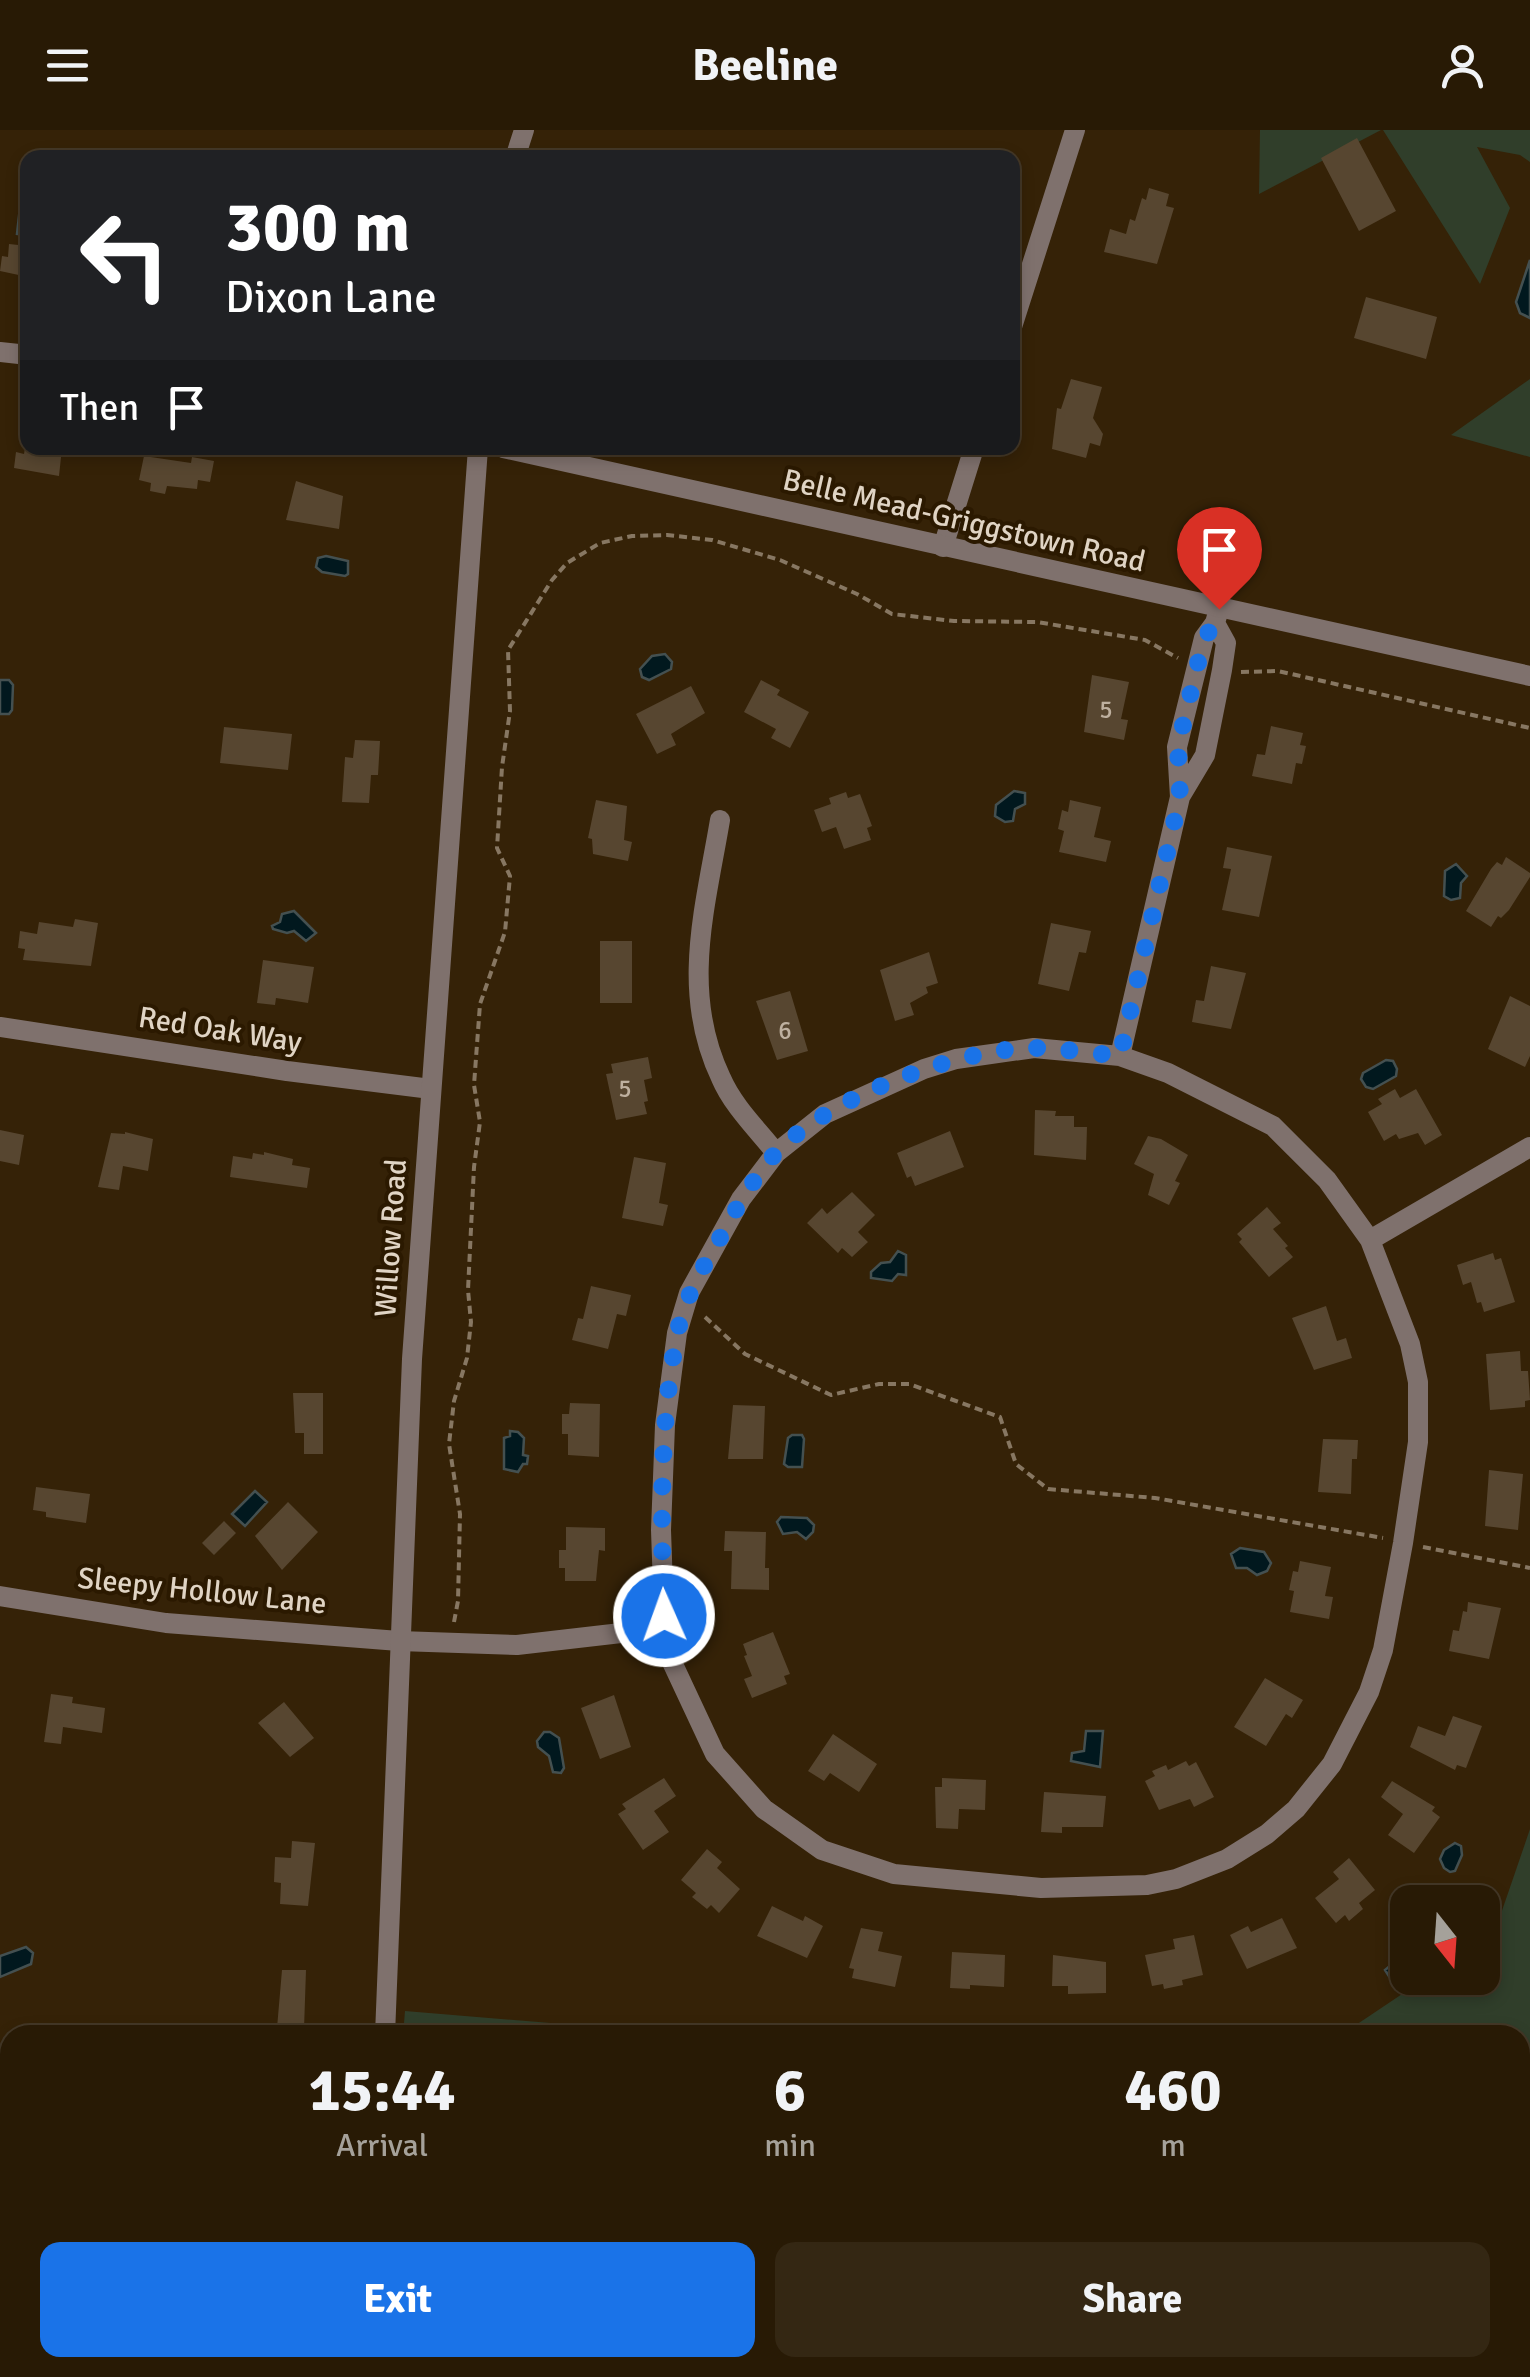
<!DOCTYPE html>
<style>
:root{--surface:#281a05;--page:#342713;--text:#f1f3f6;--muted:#a5a19a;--line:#443827;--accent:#1a73e8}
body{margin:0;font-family:Signika,sans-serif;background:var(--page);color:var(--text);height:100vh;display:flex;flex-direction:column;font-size:38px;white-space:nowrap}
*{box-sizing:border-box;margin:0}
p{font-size:32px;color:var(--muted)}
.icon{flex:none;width:55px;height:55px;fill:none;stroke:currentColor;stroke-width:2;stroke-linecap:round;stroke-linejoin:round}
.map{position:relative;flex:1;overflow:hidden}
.sheet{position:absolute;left:0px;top:1895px;width:1530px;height:352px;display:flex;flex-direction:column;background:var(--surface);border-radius:30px 30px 0 0;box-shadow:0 5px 15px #0003,0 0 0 2px var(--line)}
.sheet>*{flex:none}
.guide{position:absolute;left:20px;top:20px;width:1000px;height:305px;border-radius:20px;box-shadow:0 5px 15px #0003,0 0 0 2px var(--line);background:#202124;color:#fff;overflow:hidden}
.needle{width:65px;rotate:163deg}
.tools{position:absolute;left:1390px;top:1755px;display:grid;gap:20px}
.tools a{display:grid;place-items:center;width:110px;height:110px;border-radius:20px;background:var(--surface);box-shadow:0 5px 15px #0003,0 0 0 2px var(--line);font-size:50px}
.pin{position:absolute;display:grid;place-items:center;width:85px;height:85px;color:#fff;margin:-102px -42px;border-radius:50% 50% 50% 0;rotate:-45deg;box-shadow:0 0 10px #0007}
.pin .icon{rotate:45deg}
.me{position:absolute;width:110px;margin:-55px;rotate:358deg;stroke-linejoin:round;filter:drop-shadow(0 0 8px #0008)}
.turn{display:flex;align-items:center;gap:35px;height:210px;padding:0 40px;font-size:45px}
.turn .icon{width:130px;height:130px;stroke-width:2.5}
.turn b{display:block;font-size:70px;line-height:85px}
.then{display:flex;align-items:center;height:95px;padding:0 40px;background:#0003;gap:20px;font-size:38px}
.eta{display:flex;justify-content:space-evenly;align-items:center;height:170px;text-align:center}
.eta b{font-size:60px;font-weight:800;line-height:70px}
.action{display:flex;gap:20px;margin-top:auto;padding:20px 40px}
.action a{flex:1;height:115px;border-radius:20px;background:var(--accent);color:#fff;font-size:40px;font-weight:800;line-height:115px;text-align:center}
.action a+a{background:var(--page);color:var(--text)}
header{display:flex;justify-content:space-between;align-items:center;height:130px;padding:0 40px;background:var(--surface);font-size:45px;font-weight:800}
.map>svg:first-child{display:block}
.green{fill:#303e2a}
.water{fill:#01181e;stroke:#445050;stroke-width:2.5}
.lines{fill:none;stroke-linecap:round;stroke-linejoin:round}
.stream{stroke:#445050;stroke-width:6}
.building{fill:#574630}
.path{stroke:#877762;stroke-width:4;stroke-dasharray:8 5;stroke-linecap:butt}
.minor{stroke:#7f716d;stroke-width:20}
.tertiary{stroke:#7f716d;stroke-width:20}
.route{stroke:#1a73e8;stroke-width:18;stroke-dasharray:0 32.4}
.labels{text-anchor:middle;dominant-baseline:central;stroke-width:8;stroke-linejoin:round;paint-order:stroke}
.number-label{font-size:25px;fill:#beb09f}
.street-label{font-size:30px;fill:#e0d4c4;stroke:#2b1900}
</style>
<header><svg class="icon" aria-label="menu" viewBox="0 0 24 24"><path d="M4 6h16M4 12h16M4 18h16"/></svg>Beeline<svg class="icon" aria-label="person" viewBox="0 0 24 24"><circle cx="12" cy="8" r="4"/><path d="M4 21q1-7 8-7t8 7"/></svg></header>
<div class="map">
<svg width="1530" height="2247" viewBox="0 0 1530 2247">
<rect width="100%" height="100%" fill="#352207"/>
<path class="green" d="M 1260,0 L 1381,0 L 1259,64 Z
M 1383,0 L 1530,0 L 1530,32 L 1520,25 L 1477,17 L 1510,78 L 1480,154 Z
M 1530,249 L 1530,327 L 1451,305 Z
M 1530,1699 L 1530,2247 L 1468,2247 L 1465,2238 L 1520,2238 L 1520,1905 L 1341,1905 L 1426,1848 L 1482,1848 L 1483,1809 L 1495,1801 Z
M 405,1881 L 685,1904 L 689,1905 L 403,1905 Z
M 717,2238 L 772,2238 L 784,2247 L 705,2247 Z
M 834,2238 L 954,2238 L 928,2247 L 846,2247 Z
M 1075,2238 L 1261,2238 L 1345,2247 L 1066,2247 Z"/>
<path class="water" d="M 24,41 L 27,42 L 27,105 L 17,104 Z
M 1530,130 L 1530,188 L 1520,183 L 1516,172 Z
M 326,426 L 348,431 L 348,444 L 345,446 L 322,442 L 316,437 L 318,428 Z
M 665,524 L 672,532 L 671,539 L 649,550 L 642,547 L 640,539 L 652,526 Z
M 0,550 L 9,550 L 13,555 L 12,580 L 9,584 L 0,584 Z
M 1014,661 L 1025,663 L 1025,674 L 1015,679 L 1013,691 L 1005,692 L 995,686 L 996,675 Z
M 1456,734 L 1467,746 L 1461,753 L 1460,768 L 1451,770 L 1444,766 L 1445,741 Z
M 294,781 L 316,803 L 306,811 L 294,801 L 287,803 L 273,799 L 272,796 L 280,792 L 282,784 Z
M 1386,930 L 1393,931 L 1397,939 L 1396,946 L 1373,959 L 1366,957 L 1361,949 L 1363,943 Z
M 898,1121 L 906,1125 L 906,1145 L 898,1144 L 892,1151 L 871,1148 L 871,1142 L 881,1133 L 890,1132 Z
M 510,1301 L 518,1302 L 524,1308 L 523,1325 L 528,1326 L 527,1334 L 523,1334 L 518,1342 L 504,1339 L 504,1308 L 510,1306 Z
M 792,1305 L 802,1305 L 804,1309 L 802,1337 L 788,1337 L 784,1334 L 788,1308 Z
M 255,1361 L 267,1372 L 245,1396 L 232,1384 Z
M 781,1387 L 807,1388 L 814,1395 L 813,1402 L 806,1409 L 797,1402 L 783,1404 L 777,1392 Z
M 1240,1418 L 1264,1422 L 1271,1433 L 1267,1441 L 1257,1445 L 1247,1438 L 1236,1438 L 1231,1424 Z
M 1086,1601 L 1103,1601 L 1100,1637 L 1071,1631 L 1072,1623 L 1084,1621 Z
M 544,1602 L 550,1602 L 559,1608 L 564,1638 L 561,1643 L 553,1642 L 549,1626 L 538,1617 L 537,1611 Z
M 1455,1713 L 1461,1716 L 1462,1725 L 1455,1741 L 1450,1742 L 1444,1738 L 1440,1729 L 1444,1720 Z
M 26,1817 L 33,1823 L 31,1834 L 0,1847 L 0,1826 Z
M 1407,1822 L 1407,1847 L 1394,1854 L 1385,1840 Z"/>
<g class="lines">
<path class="stream" d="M 1520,1991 L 1530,1988
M 838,2247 L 846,2238"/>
</g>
<path class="building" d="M 1357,8 L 1396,81 L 1359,101 L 1321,28 Z
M 1149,58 L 1169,64 L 1166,76 L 1174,78 L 1157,134 L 1104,122 L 1110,99 L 1126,104 L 1130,89 L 1135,91 L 1142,68 L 1146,70 Z
M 9,114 L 28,116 L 28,147 L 0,141 L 2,126 L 8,127 Z
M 1366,167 L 1437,187 L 1426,229 L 1354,208 Z
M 1071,249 L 1102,257 L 1093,288 L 1103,304 L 1100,316 L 1090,313 L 1086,328 L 1052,319 L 1057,278 L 1061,279 Z
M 25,318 L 62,318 L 59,346 L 14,338 L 16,322 L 24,324 Z
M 144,326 L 191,333 L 192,327 L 214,331 L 210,352 L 198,350 L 197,359 L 167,356 L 165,364 L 150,361 L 151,353 L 139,350 Z
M 296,351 L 343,366 L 339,399 L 286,390 Z
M 1092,545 L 1129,552 L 1121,589 L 1128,590 L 1124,610 L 1084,602 Z
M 761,550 L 780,560 L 777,565 L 809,582 L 790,618 L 771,608 L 776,599 L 744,582 Z
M 691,556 L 705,583 L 671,604 L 676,615 L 657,624 L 636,584 Z
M 1271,596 L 1303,603 L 1300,615 L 1306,616 L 1302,634 L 1296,633 L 1292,654 L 1252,646 L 1257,624 L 1265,625 Z
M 224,597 L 292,604 L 288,640 L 220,633 Z
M 355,610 L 380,611 L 378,645 L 371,645 L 369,673 L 342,672 L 345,627 L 353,628 Z
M 846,662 L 848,668 L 860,664 L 872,696 L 867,698 L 871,710 L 844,719 L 836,697 L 822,702 L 814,680 L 831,674 L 829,668 Z
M 596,670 L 627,676 L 624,710 L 632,712 L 628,731 L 593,724 L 592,709 L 588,708 Z
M 1070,670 L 1101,677 L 1094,707 L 1111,711 L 1106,732 L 1059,722 L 1064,701 L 1058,699 L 1062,680 L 1068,682 Z
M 1227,717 L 1272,726 L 1259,787 L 1222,780 L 1231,739 L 1223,738 Z
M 1506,727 L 1530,743 L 1530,747 L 1509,780 L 1501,788 L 1498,786 L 1491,797 L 1466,781 L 1491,739 L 1497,732 L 1502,735 Z
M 75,789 L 98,793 L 91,836 L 23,830 L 25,819 L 18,818 L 20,801 L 37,804 L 39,792 L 73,797 Z
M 1051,793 L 1091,801 L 1086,823 L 1079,822 L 1069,861 L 1038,854 Z
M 600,811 L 632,811 L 632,873 L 600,873 Z
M 929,822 L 938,853 L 926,857 L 928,863 L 910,873 L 914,885 L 895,891 L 880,840 Z
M 263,830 L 314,837 L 308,873 L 276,868 L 275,875 L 257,873 Z
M 1211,836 L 1246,843 L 1231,899 L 1192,892 L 1196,870 L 1204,871 Z
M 790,861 L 808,921 L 777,930 L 756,871 Z
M 1510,866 L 1530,876 L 1530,926 L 1525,937 L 1488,919 Z
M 648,927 L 652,948 L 644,950 L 648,971 L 644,972 L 647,984 L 616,990 L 606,944 L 613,943 L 611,934 Z
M 1395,959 L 1400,968 L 1416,959 L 1442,1005 L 1425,1015 L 1418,1003 L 1399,1009 L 1396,1004 L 1384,1011 L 1368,982 L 1382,974 L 1378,969 Z
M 1035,980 L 1056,981 L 1055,986 L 1074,986 L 1074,997 L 1087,997 L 1086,1030 L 1034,1025 Z
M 0,1000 L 24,1005 L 19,1035 L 0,1031 Z
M 950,1001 L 964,1037 L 915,1056 L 911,1046 L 907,1048 L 897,1023 Z
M 125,1002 L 153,1009 L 148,1041 L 123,1036 L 119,1060 L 98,1057 L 111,1003 L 125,1004 Z
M 1148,1006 L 1161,1009 L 1188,1025 L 1175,1051 L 1180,1053 L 1169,1075 L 1148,1065 L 1154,1044 L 1134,1034 Z
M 264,1022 L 293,1029 L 292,1035 L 310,1038 L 307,1058 L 230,1047 L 233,1026 L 252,1029 L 253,1023 L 264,1025 Z
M 634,1027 L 666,1033 L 659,1073 L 668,1075 L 663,1096 L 622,1088 Z
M 852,1062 L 875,1085 L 858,1102 L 868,1112 L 852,1127 L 842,1118 L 838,1123 L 807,1093 L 822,1078 L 827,1084 Z
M 1267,1077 L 1281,1093 L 1273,1099 L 1288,1116 L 1285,1118 L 1293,1127 L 1269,1147 L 1239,1112 L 1242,1109 L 1237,1104 Z
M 1493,1123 L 1495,1130 L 1501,1128 L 1515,1172 L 1484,1182 L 1481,1172 L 1477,1173 L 1471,1152 L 1463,1155 L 1457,1135 Z
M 591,1156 L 631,1165 L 626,1186 L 617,1184 L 608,1219 L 572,1210 L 578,1188 L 583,1189 Z
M 1326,1176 L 1337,1211 L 1346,1208 L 1352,1228 L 1314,1240 L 1292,1188 Z
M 1520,1221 L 1521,1241 L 1528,1241 L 1530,1270 L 1525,1271 L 1525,1277 L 1490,1280 L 1486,1224 Z
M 293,1263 L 323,1263 L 323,1324 L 304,1324 L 304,1303 L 295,1303 Z
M 570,1273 L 600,1274 L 599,1327 L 568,1325 L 568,1304 L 562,1304 L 562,1284 L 569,1284 Z
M 733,1275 L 765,1276 L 763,1329 L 728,1329 Z
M 1323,1309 L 1358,1310 L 1357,1329 L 1352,1329 L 1351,1364 L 1318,1362 Z
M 1489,1340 L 1523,1344 L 1518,1400 L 1485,1396 Z
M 36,1357 L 90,1364 L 86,1393 L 46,1387 L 46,1382 L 33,1380 Z
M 288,1372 L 318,1402 L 282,1440 L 255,1406 Z
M 224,1391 L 236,1403 L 214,1425 L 202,1413 Z
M 566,1397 L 605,1398 L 605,1421 L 599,1420 L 596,1451 L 565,1451 L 565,1438 L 559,1438 L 559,1420 L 566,1420 Z
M 725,1401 L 766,1402 L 765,1438 L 769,1438 L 769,1460 L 731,1459 L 732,1421 L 724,1421 Z
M 1300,1431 L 1331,1437 L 1325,1466 L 1333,1467 L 1329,1489 L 1290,1482 L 1294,1461 L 1289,1460 L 1293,1441 L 1298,1442 Z
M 1468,1472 L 1501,1478 L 1489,1529 L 1449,1521 L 1453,1500 L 1459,1501 L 1463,1481 L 1467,1482 Z
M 773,1502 L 790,1544 L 784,1546 L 787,1554 L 752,1568 L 744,1549 L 752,1546 L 744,1526 L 747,1525 L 743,1514 Z
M 1265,1548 L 1303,1570 L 1292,1588 L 1286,1584 L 1266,1616 L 1234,1597 Z
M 51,1564 L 73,1567 L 72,1573 L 105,1578 L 102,1603 L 63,1597 L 61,1614 L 44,1612 Z
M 614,1565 L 631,1617 L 600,1629 L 581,1578 Z
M 284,1572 L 314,1608 L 290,1627 L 258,1593 Z
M 1453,1586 L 1482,1596 L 1466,1638 L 1457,1635 L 1455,1640 L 1410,1617 L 1418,1596 L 1445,1606 Z
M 833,1604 L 877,1634 L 859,1662 L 830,1643 L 824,1651 L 808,1641 Z
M 1186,1631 L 1189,1636 L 1196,1632 L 1214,1667 L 1194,1677 L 1190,1669 L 1159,1680 L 1145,1651 L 1155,1646 L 1152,1641 L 1166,1635 L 1168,1640 Z
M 664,1648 L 676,1666 L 654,1681 L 669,1702 L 643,1720 L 618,1684 L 626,1679 L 622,1674 Z
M 942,1648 L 986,1650 L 985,1680 L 959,1679 L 958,1699 L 936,1698 L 935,1657 L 942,1657 Z
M 1392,1651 L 1435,1677 L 1432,1681 L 1440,1687 L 1414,1723 L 1388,1705 L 1403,1684 L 1381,1667 Z
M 1044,1662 L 1106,1666 L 1103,1697 L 1062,1697 L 1062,1703 L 1041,1702 Z
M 292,1711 L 315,1713 L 308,1776 L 280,1774 L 281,1753 L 274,1752 L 275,1727 L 291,1728 Z
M 707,1719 L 722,1732 L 717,1738 L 740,1759 L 719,1783 L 711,1775 L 707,1779 L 692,1767 L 696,1763 L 681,1750 Z
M 1349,1728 L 1375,1760 L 1359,1773 L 1363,1779 L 1349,1791 L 1345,1785 L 1336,1793 L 1315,1768 L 1339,1749 L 1333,1742 Z
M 772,1776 L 803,1791 L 805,1786 L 823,1796 L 807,1828 L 757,1806 Z
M 1282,1788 L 1297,1818 L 1247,1839 L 1230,1805 L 1248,1796 L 1251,1802 Z
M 861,1798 L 883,1802 L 878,1821 L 902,1826 L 895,1857 L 852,1848 L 854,1839 L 849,1838 Z
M 1194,1805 L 1203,1845 L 1182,1850 L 1183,1855 L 1164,1859 L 1163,1854 L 1152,1856 L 1145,1825 L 1175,1819 L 1173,1809 Z
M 952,1822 L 1005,1825 L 1004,1857 L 970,1855 L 970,1859 L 950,1858 Z
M 1053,1825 L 1106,1832 L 1106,1863 L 1068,1864 L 1068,1856 L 1052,1856 Z
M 282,1840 L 306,1840 L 304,1899 L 277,1898 Z"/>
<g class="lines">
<path class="path" d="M 1241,542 L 1278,541 L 1530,598
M 705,1187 L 745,1224 L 831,1265 L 879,1254 L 909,1254 L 1000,1287 L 1016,1334 L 1048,1359 L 1155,1368 L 1383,1408
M 1423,1417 L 1530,1438
M 454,1492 L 458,1471 L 460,1384 L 449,1314 L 454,1271 L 467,1228 L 471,1192 L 468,1160 L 474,1037 L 480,992 L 474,955 L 480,874 L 505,802 L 510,746 L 497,718 L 502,637 L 510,581 L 508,520 L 552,450 L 567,433 L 600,413 L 632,406 L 667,405 L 712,410 L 780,430 L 857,464 L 892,484 L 954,491 L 1037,492 L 1145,510 L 1178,528"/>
<path class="minor" d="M 1012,197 L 1075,0
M 0,222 L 28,225
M 943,417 L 974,318
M 1180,667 L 1205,625 L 1222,540 L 1226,513 L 1215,493
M 720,690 C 705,779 680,862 721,948 C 733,976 757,999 776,1023
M 0,897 L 287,941 L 431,959
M 1034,918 L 1120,926 L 1168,943 L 1273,996 L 1327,1050 L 1370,1110 L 1410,1214 L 1418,1252 L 1418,1312 L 1403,1413 L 1383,1520 L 1369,1562 L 1332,1634 L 1296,1679 L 1267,1704 L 1227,1729 L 1176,1749 L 1147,1755 L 1041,1758 L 894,1744 L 822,1720 L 764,1679 L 715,1624 L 671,1530 L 664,1486 L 661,1400 L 665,1295 L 677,1203 L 689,1163 L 741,1069 L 776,1023 L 825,984 L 924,939 L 956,929 Z
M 1120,926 L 1180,667 L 1177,617 L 1204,508 L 1215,493 L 1219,479
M 1370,1110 L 1530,1017
M 0,1466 L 166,1493 L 399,1511 L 517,1515 L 621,1503 L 664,1486"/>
<path class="tertiary" d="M 515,28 L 524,0
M 503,318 L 1530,546
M 385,1905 L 412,1229 L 478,318
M 374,2247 L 374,2238"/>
</g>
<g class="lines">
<path class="route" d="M 664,1486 C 661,1393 659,1297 677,1205 C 684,1169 702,1139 720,1108 C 736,1079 752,1050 774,1025 C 825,968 961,917 1037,918 C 1064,919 1093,923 1120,926 L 1180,667 L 1178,616 L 1204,508 L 1216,493 L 1219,479"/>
</g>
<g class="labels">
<g class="number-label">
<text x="1106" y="579">5</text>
<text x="785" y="900">6</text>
<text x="625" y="958">5</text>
</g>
<g class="street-label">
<text transform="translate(964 391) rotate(13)">Belle Mead-Griggstown Road</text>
<text transform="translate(220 900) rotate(9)">Red Oak Way</text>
<text transform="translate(391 1108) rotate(-86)">Willow Road</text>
<text transform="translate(202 1461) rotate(6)">Sleepy Hollow Lane</text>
</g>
</g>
</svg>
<div class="tools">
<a><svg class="needle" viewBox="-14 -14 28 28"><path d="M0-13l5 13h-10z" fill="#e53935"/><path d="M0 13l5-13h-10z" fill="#a5a19a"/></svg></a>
</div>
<div class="pin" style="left:1219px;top:479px;background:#d93025"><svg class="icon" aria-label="arrive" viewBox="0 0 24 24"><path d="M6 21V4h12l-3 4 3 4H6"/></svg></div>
<svg class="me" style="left:664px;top:1486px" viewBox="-20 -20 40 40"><circle r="17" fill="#1a73e8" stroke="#fff" stroke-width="3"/><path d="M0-11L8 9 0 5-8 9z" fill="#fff"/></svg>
<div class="guide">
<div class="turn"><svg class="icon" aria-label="left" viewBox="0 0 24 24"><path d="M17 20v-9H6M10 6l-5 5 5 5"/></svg><div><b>300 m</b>Dixon Lane</div></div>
<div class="then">Then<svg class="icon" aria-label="arrive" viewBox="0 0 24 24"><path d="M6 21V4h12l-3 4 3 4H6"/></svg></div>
</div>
<section class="sheet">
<div class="eta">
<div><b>15:44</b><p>Arrival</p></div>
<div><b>6</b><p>min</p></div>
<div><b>460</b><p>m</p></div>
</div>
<div class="action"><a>Exit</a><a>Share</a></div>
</section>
</div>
